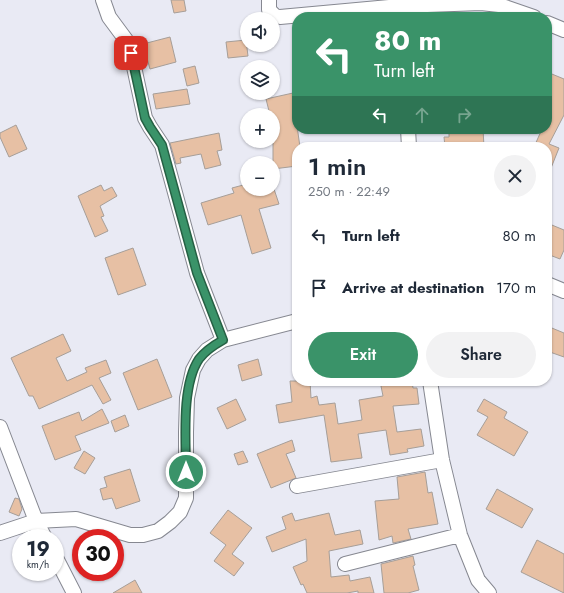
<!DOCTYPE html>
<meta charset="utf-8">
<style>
:root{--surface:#fff;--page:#f2f2f3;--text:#1f2937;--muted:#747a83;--accent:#3a9369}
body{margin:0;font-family:Jost,sans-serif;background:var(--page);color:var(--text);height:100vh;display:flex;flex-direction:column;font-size:15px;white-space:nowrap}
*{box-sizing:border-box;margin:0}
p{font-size:13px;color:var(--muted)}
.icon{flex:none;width:22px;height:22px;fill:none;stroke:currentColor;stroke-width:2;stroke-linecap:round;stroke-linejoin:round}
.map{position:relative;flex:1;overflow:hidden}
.side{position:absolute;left:292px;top:142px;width:260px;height:244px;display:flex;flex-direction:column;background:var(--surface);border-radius:16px;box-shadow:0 1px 3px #0004}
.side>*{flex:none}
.hud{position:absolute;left:292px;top:12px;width:260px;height:122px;border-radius:16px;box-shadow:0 1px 3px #0004;background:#3a9369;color:#fff;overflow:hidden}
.tools{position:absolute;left:240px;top:12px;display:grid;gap:8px}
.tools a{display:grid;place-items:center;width:40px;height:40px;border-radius:50%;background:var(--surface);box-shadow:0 1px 3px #0004;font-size:20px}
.speed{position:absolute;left:12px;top:529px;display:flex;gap:8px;font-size:20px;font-weight:700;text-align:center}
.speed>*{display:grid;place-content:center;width:52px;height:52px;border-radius:50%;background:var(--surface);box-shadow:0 1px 3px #0004;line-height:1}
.speed small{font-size:10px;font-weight:400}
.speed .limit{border:6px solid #d22;background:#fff;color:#111}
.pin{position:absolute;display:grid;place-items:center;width:34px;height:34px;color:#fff;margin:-17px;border-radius:8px;box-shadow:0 2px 6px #0006}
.me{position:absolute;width:44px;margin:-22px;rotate:0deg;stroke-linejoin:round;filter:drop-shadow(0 0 3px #0008)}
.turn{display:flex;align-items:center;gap:14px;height:84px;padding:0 16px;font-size:18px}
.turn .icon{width:52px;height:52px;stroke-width:2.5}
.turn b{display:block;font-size:28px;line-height:34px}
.lanes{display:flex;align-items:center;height:38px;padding:0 16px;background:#0003;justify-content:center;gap:20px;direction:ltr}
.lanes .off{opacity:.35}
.round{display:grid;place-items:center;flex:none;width:42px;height:42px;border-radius:21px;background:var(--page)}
.overview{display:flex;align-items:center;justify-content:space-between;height:68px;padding:0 16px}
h1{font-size:24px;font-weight:600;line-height:30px}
.primary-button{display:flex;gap:8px;margin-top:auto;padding:8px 16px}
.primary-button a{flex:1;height:46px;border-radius:24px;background:var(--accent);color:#fff;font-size:16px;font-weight:600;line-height:46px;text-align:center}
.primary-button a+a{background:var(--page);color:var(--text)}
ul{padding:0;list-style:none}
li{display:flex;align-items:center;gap:12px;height:52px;padding:0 16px}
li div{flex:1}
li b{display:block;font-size:15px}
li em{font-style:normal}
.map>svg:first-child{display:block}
.building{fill:#e7c0a4;stroke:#a69e98}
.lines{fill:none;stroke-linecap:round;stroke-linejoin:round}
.minor-casing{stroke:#868891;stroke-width:16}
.minor{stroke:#fff;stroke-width:14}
.route-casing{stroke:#266044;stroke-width:10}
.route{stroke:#3a9369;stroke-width:7}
</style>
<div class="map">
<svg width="564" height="593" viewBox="0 0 564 593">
<rect width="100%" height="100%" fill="#e9eaf4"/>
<path class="building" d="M 171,0 L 184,0 L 186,11 L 174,13 Z
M 170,37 L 176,62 L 150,69 L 143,44 Z
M 246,40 L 248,56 L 228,58 L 226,42 Z
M 195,66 L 199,83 L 187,86 L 183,69 Z
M 547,72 L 564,79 L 564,115 L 549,144 L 559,148 L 547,178 L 547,147 L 534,147 L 542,129 L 547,129 Z
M 187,89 L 190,104 L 156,109 L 153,94 Z
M 293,93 L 297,111 L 295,112 L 300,147 L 297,147 L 297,166 L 273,169 L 273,115 L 270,115 L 266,99 Z
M 16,125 L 27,149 L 9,157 L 0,137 L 0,133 Z
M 449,129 L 483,129 L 484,147 L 445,147 L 444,137 L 449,137 Z
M 219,133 L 222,150 L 217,151 L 221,165 L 205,169 L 201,154 L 180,158 L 181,163 L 176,164 L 170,143 Z
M 247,184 L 247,189 L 274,189 L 279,204 L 259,209 L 271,248 L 252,254 L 241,215 L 208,225 L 201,203 L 234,193 L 232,188 Z
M 101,185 L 104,191 L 112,187 L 117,196 L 100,206 L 104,216 L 101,217 L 108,231 L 95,237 L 78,196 Z
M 547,223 L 564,230 L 564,250 L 560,259 L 547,254 Z
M 133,248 L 146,285 L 118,295 L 105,258 Z
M 547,326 L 564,333 L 564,357 L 547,351 Z
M 63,334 L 71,351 L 56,358 L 67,381 L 87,372 L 85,368 L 106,360 L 111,373 L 99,378 L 111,400 L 103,404 L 92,385 L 39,409 L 33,396 L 29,396 L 11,358 Z
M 157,359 L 172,397 L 138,410 L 123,373 Z
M 258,359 L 262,375 L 242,381 L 238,365 Z
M 290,381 L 310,381 L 311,398 L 317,396 L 319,405 L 335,403 L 338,424 L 362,420 L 359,400 L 383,396 L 380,381 L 412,381 L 413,388 L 417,388 L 419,404 L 393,406 L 397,432 L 421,429 L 424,446 L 407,449 L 408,452 L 390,455 L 386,430 L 358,434 L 362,458 L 331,462 L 324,415 L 279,423 L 276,405 L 292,402 Z
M 236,399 L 246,420 L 227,429 L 217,408 Z
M 484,399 L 507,412 L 504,418 L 528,432 L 514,456 L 477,435 L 488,417 L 477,411 Z
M 102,409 L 109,423 L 75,436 L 81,450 L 55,460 L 42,426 L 79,412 L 82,421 Z
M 125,415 L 129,426 L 115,432 L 111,421 Z
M 292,440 L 295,451 L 286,454 L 296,478 L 271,488 L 257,454 Z
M 84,451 L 95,458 L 85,474 L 74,468 Z
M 243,451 L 248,462 L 238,465 L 234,454 Z
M 130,469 L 140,501 L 116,509 L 112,498 L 103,500 L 100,489 L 107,487 L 104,477 Z
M 425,472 L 428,493 L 432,492 L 438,524 L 408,529 L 411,539 L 393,543 L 392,536 L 379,540 L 375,501 L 399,499 L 397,477 Z
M 497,489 L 533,509 L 522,528 L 486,509 Z
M 15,498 L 19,499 L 22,509 L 19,516 L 9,512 Z
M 228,510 L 252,528 L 232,554 L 244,563 L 234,576 L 214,561 L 226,545 L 210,533 Z
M 292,513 L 295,521 L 329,513 L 335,535 L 360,530 L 363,544 L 329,551 L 331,577 L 349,575 L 350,581 L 370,577 L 374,593 L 358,593 L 358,591 L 347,593 L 307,593 L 303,584 L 301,585 L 293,567 L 307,561 L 306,539 L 272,552 L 266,537 L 286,529 L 282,517 Z
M 537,540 L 564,554 L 564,593 L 521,572 Z
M 413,556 L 415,565 L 413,566 L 419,590 L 408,593 L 384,593 L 381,564 Z
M 135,580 L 142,593 L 113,593 Z"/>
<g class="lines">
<g class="minor-casing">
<path id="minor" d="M 103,0 L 109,17 L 126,40 L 131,53 L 145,118 L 150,127 L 162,145 L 197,273 L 223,340
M 269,0 L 269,10 L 275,16 L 280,17 L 400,6 L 481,3 L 499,5 L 534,17
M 547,23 L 564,30
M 408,129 L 409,147
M 547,284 L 564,291
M 430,381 L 442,460 L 460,535 L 478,580 L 489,593
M 0,427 L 36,521 L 45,538
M 297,486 L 442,460
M 0,533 L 36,521 L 76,519 L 130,535 L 143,535 L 158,531 L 170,522 L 180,512 L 186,498 L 186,432 L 187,398 L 193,370 L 199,359 L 207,350 L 223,340 L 297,321
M 55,556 L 74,593
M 345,564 L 460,535"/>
</g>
<use href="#minor" class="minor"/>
</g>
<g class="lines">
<g class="route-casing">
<path id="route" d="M 131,53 L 145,118 L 150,127 L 162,145 L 197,273 L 223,340 C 214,345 206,350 199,359 C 181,386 186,440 186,472"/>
</g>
<use href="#route" class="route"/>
</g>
</svg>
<div class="tools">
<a><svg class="icon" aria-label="sound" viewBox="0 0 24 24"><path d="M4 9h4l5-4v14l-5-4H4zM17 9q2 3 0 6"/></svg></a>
<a><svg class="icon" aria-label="layers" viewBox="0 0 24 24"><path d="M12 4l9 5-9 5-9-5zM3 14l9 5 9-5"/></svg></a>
<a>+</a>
<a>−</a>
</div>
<div class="speed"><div>19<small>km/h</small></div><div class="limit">30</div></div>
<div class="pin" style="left:131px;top:53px;background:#d93025"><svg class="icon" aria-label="arrive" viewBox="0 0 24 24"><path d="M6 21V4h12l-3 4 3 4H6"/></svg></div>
<svg class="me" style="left:186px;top:472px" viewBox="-20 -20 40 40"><circle r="17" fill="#3a9369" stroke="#fff" stroke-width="3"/><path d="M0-11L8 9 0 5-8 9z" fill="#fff"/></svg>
<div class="hud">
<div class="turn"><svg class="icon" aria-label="left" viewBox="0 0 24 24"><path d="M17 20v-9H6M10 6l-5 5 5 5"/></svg><div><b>80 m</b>Turn left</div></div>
<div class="lanes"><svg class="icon" aria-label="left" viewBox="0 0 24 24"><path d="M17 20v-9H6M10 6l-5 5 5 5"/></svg><svg class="icon off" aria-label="ahead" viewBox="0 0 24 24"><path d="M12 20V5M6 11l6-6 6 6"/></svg><svg class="icon off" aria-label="right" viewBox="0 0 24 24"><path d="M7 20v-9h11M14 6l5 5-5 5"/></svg></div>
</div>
<section class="side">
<div class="overview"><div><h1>1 min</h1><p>250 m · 22:49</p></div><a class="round"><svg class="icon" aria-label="close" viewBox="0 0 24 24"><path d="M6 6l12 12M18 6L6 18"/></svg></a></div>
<ul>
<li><svg class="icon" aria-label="left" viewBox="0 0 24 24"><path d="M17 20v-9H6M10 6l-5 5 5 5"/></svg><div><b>Turn left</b></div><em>80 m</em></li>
<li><svg class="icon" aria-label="arrive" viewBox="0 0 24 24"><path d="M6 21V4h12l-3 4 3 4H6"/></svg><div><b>Arrive at destination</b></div><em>170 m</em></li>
</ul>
<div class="primary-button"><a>Exit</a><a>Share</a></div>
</section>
</div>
